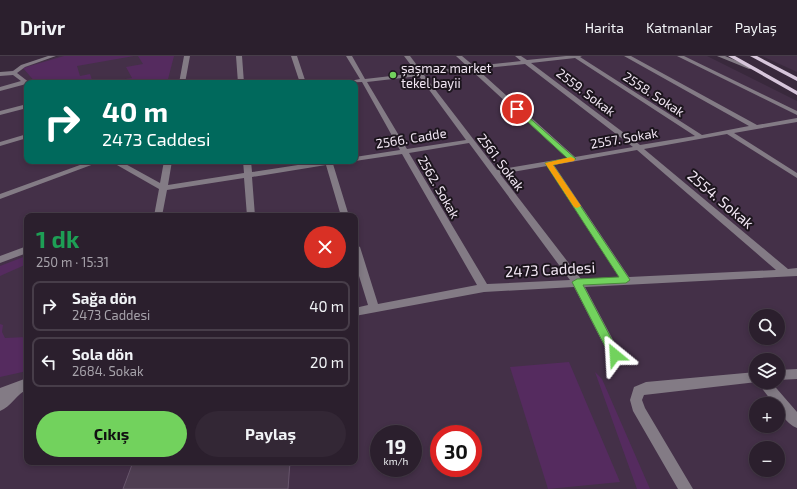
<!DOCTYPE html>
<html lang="tr">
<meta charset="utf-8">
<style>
:root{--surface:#2b1f2d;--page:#332735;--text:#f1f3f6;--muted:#a6a2aa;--line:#473d49;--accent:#72d25d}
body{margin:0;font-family:"Exo 2",sans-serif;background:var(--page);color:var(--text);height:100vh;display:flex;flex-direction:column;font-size:15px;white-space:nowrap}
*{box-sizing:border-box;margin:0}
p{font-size:13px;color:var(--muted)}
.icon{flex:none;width:22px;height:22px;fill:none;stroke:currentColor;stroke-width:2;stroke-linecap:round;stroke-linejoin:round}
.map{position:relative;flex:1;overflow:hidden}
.details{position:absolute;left:24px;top:157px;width:334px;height:252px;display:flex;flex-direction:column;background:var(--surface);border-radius:8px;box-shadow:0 2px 6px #0003,0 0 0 1px var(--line)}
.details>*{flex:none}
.top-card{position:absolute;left:24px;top:24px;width:334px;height:84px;border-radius:8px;box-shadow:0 2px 6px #0003,0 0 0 1px var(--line);background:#00695c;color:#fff;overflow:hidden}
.fabs{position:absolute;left:749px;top:253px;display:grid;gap:8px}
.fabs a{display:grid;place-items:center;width:36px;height:36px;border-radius:50%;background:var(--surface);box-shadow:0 2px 6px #0003,0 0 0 1px var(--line);font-size:20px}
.speed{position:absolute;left:370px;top:369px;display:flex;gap:8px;font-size:20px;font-weight:700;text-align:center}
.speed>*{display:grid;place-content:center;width:52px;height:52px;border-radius:50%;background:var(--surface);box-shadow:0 2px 6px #0003,0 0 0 1px var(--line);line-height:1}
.speed small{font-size:10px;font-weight:400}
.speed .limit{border:6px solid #d22;background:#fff;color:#111}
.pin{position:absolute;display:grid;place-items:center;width:34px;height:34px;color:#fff;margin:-17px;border:2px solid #fff;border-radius:50%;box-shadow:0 1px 4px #0007}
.me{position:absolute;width:44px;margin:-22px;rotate:333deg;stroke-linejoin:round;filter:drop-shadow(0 0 3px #0008)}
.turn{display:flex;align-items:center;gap:14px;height:84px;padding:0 12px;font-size:18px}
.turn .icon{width:52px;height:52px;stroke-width:2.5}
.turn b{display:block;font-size:28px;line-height:34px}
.round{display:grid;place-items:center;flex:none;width:42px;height:42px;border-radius:21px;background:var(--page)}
.head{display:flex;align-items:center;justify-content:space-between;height:68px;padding:0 12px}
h1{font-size:24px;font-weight:700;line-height:30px;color:#1e9e55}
.primary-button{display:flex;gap:8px;margin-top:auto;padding:8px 12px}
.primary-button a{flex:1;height:46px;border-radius:24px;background:var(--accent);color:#111;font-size:16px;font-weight:700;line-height:46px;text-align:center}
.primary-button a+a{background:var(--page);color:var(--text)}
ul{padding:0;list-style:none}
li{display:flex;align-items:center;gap:12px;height:50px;margin:0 8px 6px;padding:0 4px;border:2px solid var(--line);border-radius:8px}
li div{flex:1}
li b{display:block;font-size:15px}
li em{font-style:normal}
header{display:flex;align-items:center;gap:24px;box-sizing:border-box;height:56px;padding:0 20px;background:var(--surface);border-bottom:1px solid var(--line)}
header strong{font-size:19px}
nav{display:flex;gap:22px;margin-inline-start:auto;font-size:14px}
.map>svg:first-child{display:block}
.built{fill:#443048;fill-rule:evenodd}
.green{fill:#552b5f}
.building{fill:#4f3e52;stroke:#68566c}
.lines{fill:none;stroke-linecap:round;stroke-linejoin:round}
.minor{fill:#837b85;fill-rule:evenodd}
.major{fill:#d7c6db;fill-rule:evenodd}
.route{fill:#72d25d;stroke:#4a883c}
.slow{fill:#f59e0b}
.poi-dot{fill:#72d25d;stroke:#1c151d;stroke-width:1.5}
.labels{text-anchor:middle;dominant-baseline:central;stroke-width:4;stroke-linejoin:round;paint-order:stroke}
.far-poi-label{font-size:13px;fill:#f2e7f4;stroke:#1c151d;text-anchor:start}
.far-street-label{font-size:13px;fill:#f2e7f4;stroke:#1c151d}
.street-label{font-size:15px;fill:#f2e7f4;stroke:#1c151d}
</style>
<header>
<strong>Drivr</strong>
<nav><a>Harita</a><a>Katmanlar</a><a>Paylaş</a></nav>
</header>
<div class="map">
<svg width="797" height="433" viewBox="0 0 797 433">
<rect width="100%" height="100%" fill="#39293c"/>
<path class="built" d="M 59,0 L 707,0 L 797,45 L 797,433 L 0,433 L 0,18 ZM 27,27 L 355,27 L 355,105 L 27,105 ZM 27,160 L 355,160 L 355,406 L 27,406 ZM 756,260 L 778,260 L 778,282 L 756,282 ZM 756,304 L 778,304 L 778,326 L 756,326 ZM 756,348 L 778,348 L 778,370 L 756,370 ZM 379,378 L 413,378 L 413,412 L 379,412 ZM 439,378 L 473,378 L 473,412 L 439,412 ZM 756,392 L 778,392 L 778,414 L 756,414 Z
M 762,0 L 797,0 L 797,16 Z"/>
<path class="green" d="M 64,0 L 134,0 L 77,10 L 80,20 L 90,18 L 93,27 L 36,27 L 23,12 Z
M 138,0 L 174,0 L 167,27 L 120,27 L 119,24 L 132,22 L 126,11 L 143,8 Z
M 26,200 L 27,208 L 0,220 L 0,210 Z
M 0,268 L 3,269 L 2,276 L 5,282 L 27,281 L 27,315 L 0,321 Z
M 569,306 L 620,426 L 548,433 L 510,311 Z
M 595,316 L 602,323 L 650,433 L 637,433 Z"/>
<path class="building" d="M 133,406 L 290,406 L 288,433 L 123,433 Z"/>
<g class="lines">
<path class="minor" d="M 48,0 L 56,0 L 25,11 L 17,17 L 30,27 L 0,35 L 0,31 L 21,25 L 13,19 L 0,20 L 0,16 L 13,15 L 21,9 Z
M 184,0 L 190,0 L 185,27 L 179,27 Z
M 236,0 L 242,0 L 244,27 L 238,27 Z
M 291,0 L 297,0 L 306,27 L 300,27 Z
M 346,0 L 352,0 L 365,23 L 417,17 L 404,0 L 410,0 L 422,16 L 468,11 L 456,0 L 462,0 L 474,10 L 521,5 L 515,0 L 521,0 L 527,4 L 566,0 L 582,0 L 580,1 L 702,79 L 749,70 L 624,0 L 631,0 L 757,69 L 797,62 L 797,66 L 734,77 L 797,117 L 797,122 L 727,78 L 644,93 L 788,213 L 797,212 L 797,220 L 585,231 L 621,299 L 619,303 L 615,304 L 611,303 L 574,231 L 484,236 L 355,260 L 355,252 L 368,249 L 355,207 L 355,188 L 360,191 L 378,248 L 477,229 L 402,98 L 355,105 L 354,105 L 355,101 L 400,94 L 362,26 L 339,27 L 360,23 ZM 575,2 L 695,80 L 640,89 L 531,7 ZM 525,8 L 633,91 L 575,101 L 477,13 ZM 471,14 L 567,102 L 497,114 L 424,19 ZM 419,20 L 466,84 L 407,93 L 367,26 ZM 469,87 L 570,224 L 487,228 L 409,97 ZM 637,94 L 776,214 L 629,221 L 554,109 ZM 547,110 L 619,221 L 581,223 L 500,118 Z
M 677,0 L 684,0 L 797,55 L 797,59 Z
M 717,0 L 725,0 L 754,12 L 749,13 Z
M 27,48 L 27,52 L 0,59 L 0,55 Z
M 27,78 L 27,82 L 0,90 L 0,86 Z
M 91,105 L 102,105 L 0,143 L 0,138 Z
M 110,105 L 120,105 L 160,127 L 164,105 L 172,105 L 168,129 L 244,117 L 243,105 L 251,105 L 252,116 L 324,105 L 343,105 L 333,108 L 349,160 L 341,160 L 326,109 L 252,121 L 255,160 L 247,160 L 244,122 L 167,134 L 162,160 L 154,160 L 159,133 Z
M 107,157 L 113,158 L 114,160 L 103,160 Z
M 27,190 L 27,197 L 0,207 L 0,200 Z
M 797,313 L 797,323 L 778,324 L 778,314 Z
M 756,316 L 756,326 L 771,326 L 797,356 L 797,372 C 789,369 778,357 778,348 L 774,348 L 757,326 L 644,339 L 642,344 L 645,352 L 693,433 L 678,433 L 633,355 L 630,344 L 634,331 L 646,326 Z
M 27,322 L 27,334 C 17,337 11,351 0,355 L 0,332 Z"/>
<path class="major" d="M 728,0 L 735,0 L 797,35 L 797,39 Z
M 750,0 L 757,0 L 797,21 L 797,25 Z"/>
</g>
<path class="route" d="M 517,51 L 576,103 L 553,109 L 630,224 L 626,227 L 583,229 L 620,299 L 619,302 L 611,302 L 572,226 L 577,223 L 619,221 L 545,107 L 567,102 L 515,54 Z"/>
<path class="slow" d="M 571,101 L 575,103 L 574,105 L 553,109 L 581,150 L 577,152 L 574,151 L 545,107 Z"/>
<circle class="poi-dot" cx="393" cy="19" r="4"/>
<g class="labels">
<g class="far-poi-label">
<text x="401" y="12">şaşmaz market<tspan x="401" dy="15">tekel bayii</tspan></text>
</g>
<g class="far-street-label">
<text transform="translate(586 36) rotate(37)">2559. Sokak</text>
<text transform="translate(654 38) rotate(33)">2558. Sokak</text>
<text transform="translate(411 82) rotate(-9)">2566. Cadde</text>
<text transform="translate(624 82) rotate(-10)">2557. Sokak</text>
<text transform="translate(501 106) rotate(53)">2561. Sokak</text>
<text transform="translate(439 131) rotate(60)">2562. Sokak</text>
</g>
<g class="street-label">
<text transform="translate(721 143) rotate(40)">2554. Sokak</text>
<text transform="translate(550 213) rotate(-3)">2473 Caddesi</text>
</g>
</g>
</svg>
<div class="fabs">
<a><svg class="icon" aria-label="search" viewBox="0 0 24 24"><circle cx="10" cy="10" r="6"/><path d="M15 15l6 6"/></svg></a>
<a><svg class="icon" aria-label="layers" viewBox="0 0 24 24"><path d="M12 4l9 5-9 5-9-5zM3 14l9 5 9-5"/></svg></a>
<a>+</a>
<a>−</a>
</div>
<div class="speed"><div>19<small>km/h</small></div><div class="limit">30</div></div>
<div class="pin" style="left:517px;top:53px;background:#d93025"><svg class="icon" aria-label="arrive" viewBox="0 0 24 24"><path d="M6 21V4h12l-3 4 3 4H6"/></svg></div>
<svg class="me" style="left:615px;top:299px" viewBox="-20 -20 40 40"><path d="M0-17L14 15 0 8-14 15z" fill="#72d25d" stroke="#fff" stroke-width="4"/></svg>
<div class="top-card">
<div class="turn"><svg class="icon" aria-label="right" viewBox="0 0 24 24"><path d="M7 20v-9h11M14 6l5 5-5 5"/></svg><div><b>40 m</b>2473 Caddesi</div></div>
</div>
<section class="details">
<div class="head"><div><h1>1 dk</h1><p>250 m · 15:31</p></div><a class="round" style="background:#d93025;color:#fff"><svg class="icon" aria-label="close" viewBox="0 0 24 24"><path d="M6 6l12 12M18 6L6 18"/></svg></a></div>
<ul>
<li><svg class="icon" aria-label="right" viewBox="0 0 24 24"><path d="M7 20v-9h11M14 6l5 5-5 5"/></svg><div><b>Sağa dön</b><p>2473 Caddesi</p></div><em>40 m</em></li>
<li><svg class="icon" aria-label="left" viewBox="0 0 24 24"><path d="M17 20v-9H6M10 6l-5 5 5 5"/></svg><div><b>Sola dön</b><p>2684. Sokak</p></div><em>20 m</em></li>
</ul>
<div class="primary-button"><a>Çıkış</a><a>Paylaş</a></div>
</section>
</div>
